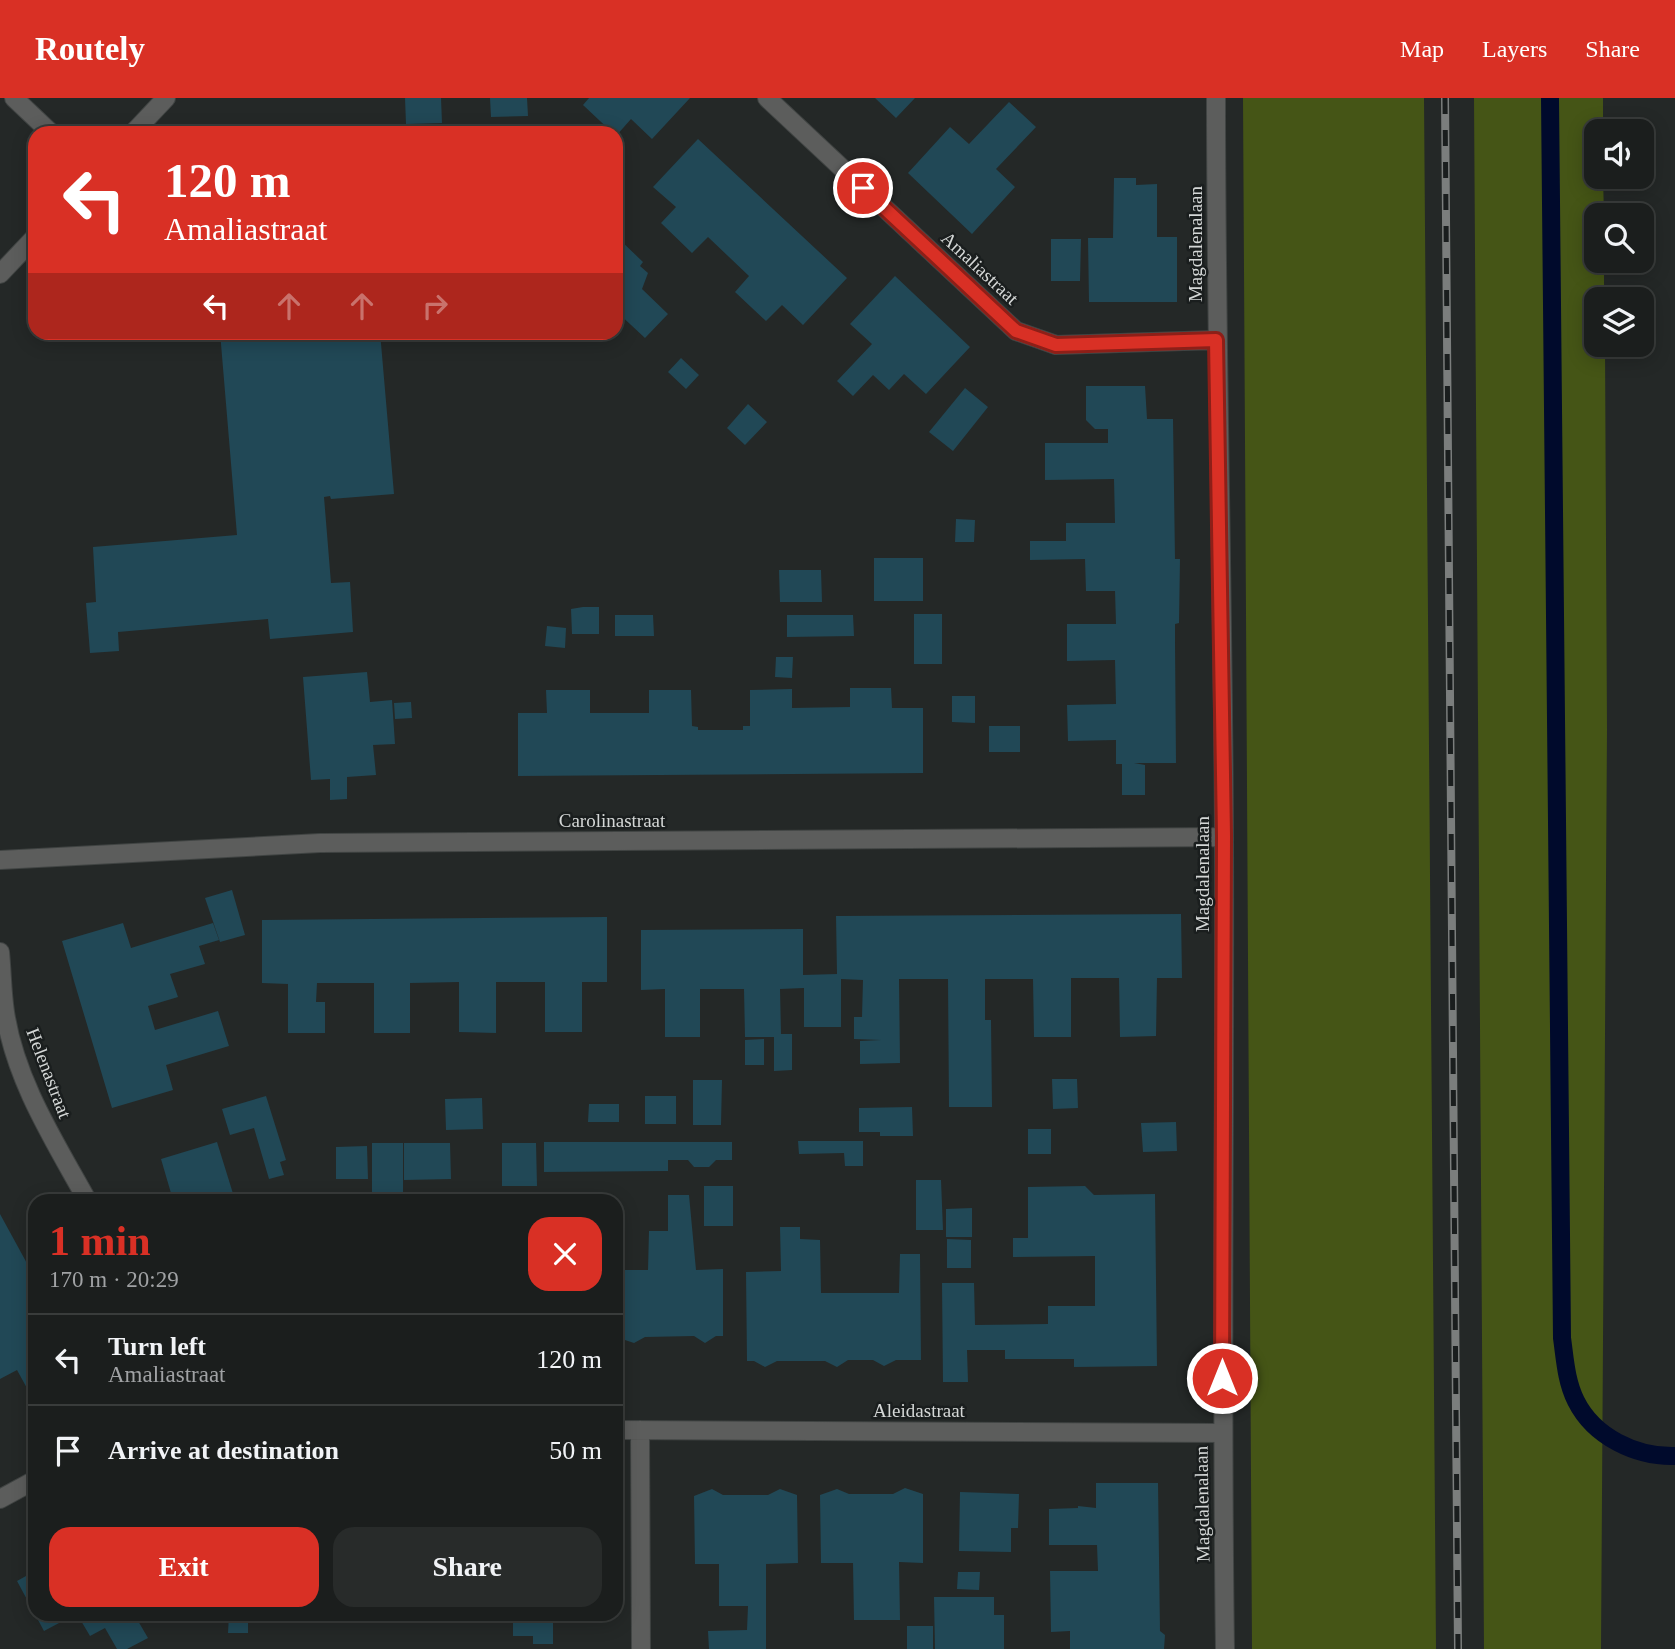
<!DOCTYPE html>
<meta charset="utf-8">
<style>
:root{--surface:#1b1e1d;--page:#282b2a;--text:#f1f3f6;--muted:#a0a2a4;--line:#393c3b;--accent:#d93025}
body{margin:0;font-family:Georgia,serif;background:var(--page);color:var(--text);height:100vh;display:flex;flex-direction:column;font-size:26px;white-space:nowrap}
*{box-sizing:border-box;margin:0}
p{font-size:23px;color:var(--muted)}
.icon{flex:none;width:38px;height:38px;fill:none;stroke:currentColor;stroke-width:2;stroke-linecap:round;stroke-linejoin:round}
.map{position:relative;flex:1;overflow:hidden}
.drawer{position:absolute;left:28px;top:1096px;width:595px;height:427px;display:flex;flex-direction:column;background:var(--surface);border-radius:21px;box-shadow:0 4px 18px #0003,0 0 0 2px var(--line)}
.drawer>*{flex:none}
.hud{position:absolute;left:28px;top:28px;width:595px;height:214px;border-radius:21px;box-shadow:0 4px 18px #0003,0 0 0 2px var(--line);background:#d93025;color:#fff;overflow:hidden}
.controls{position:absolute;left:1584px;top:21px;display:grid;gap:14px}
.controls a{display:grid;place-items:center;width:70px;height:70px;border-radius:14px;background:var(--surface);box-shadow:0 4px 18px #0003,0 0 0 2px var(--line);font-size:35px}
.pin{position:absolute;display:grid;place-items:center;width:60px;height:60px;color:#fff;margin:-30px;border:4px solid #fff;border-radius:50%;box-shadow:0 2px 7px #0007}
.me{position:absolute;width:77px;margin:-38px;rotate:0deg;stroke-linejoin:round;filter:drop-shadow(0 0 5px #0008)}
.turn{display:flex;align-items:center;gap:24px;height:147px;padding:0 21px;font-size:32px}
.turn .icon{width:91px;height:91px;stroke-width:2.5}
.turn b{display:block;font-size:49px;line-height:60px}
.lanes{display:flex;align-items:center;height:66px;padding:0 21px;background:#0003;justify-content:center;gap:35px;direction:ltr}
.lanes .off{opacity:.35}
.round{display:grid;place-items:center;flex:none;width:74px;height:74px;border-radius:21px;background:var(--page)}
.headline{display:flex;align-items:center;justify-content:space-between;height:119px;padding:0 21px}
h1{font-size:42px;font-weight:800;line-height:52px;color:var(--accent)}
.button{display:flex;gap:14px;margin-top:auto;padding:14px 21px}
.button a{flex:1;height:80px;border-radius:21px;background:var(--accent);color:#fff;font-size:28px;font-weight:800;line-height:80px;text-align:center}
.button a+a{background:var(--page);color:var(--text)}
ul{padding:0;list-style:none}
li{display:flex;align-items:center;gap:21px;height:91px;padding:0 21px;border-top:2px solid var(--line)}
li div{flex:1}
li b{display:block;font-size:26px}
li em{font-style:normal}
header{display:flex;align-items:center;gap:42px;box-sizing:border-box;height:98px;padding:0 35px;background:var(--accent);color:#fff}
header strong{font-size:33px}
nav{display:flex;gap:38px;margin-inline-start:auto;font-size:24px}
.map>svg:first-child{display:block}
.green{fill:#455516}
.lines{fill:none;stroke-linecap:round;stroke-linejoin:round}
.stream{stroke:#000a2c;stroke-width:18}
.building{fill:#214856}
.minor-casing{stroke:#404443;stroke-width:20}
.minor{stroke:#5c5d5c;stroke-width:18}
.rail-casing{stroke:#7b7e7d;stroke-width:8}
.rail{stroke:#1a1e1e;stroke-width:5;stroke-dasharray:16;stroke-linecap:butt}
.route-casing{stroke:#8d1f18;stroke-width:18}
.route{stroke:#d93025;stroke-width:12}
.labels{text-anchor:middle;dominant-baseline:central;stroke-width:5;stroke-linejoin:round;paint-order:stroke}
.street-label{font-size:19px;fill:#d4d7d6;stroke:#1a1e1e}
</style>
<header>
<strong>Routely</strong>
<nav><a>Map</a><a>Layers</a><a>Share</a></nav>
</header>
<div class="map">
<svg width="1675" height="1551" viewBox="0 0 1675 1551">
<rect width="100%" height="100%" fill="#242827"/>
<path class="green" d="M 1243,0 L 1424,0 L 1436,1551 L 1252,1551 Z
M 1474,0 L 1603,0 L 1603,33 L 1596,33 L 1596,79 L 1603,79 L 1604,117 L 1596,117 L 1596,163 L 1604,163 L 1604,201 L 1596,201 L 1596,247 L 1605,247 L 1607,631 L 1601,1551 L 1484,1551 Z"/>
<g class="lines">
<path class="stream" d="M 1550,0 L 1562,1240 C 1565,1261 1566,1283 1576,1303 C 1594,1339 1636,1359 1675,1358"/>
</g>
<path class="building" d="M 405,0 L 441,0 L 442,25 L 406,26 Z
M 490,0 L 527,0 L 528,18 L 491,19 Z
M 589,0 L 690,0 L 652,41 L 631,21 L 616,38 L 583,7 Z
M 875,0 L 915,0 L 896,20 Z
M 1009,4 L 1036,29 L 996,71 L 1015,89 L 972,136 L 908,75 L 950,29 L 969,46 Z
M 698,41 L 847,180 L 803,227 L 782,207 L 766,223 L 735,194 L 749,178 L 708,139 L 692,155 L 661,125 L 676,109 L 653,89 Z
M 1114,80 L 1136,80 L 1136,87 L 1157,86 L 1157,139 L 1177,139 L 1177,204 L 1089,204 L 1088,140 L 1113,140 Z
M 617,139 L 643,164 L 640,168 L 648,175 L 642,191 L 668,216 L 645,240 L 616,213 Z
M 1051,141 L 1081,141 L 1080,183 L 1051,183 Z
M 895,178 L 970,249 L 926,296 L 904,276 L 889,292 L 873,277 L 853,298 L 837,283 L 872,246 L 850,226 Z
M 220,234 L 380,234 L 394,396 L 331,401 L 330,398 L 324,399 L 331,485 L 350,484 L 353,534 L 270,541 L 268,521 L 118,534 L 119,553 L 90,555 L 86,505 L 96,504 L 93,449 L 237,437 Z
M 681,260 L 699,277 L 686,291 L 668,274 Z
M 1086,288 L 1145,288 L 1147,321 L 1173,321 L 1175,461 L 1180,461 L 1179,525 L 1175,526 L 1175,544 L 1176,665 L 1134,665 L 1145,667 L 1145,697 L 1122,697 L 1122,666 L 1116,666 L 1116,642 L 1068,643 L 1067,607 L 1116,606 L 1115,562 L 1067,563 L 1067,526 L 1116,526 L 1115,493 L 1086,493 L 1085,461 L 1030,462 L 1030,443 L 1066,443 L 1066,425 L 1115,425 L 1114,381 L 1045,382 L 1045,345 L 1108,345 L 1108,331 L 1095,331 L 1086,322 Z
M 965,290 L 988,309 L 953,353 L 929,334 Z
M 748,306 L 767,324 L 745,347 L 727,330 Z
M 956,421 L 975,422 L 974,444 L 955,444 Z
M 874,460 L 923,460 L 923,503 L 874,503 Z
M 779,472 L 821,472 L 822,504 L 780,504 Z
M 583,509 L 599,509 L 599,536 L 572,536 L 571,511 Z
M 914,516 L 942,516 L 942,566 L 914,566 Z
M 615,517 L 653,517 L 654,538 L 615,538 Z
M 787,517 L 853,517 L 854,538 L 787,539 Z
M 547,528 L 566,530 L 565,550 L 545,548 Z
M 776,559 L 793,559 L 792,580 L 775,579 Z
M 367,574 L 370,604 L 392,602 L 395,646 L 373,647 L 376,677 L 347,679 L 347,701 L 330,702 L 330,681 L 311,682 L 303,579 Z
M 850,590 L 891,590 L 892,610 L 923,610 L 923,675 L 518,678 L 518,615 L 547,615 L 546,592 L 590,592 L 590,615 L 649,615 L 649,592 L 691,592 L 692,628 L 698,629 L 698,632 L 743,632 L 743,628 L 750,628 L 750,592 L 792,591 L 792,610 L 850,609 Z
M 952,598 L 975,598 L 975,625 L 952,624 Z
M 411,604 L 412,620 L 395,621 L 394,605 Z
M 989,628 L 1020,628 L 1020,654 L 989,654 Z
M 232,792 L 245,837 L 220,844 L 205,800 Z
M 1181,816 L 1182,880 L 1157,880 L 1156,938 L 1120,939 L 1119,880 L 1071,880 L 1071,939 L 1034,939 L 1033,881 L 985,881 L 985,922 L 991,922 L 992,1009 L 949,1009 L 948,881 L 899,881 L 900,965 L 860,966 L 860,943 L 881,942 L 854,941 L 854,919 L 862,919 L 863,882 L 841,881 L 841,929 L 804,929 L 804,890 L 780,891 L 781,936 L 792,936 L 792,972 L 774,973 L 774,939 L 745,939 L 744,891 L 700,891 L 700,939 L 665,939 L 665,891 L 641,892 L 641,832 L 803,831 L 803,877 L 837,876 L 836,818 Z
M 607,819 L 607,884 L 582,884 L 582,934 L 545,934 L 545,884 L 496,884 L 496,935 L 459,934 L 459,884 L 410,885 L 410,935 L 374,935 L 374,885 L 317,885 L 316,904 L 325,904 L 325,935 L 288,935 L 288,886 L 262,885 L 262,822 Z
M 123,825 L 131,850 L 213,825 L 219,842 L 199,848 L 205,866 L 170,876 L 178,899 L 148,908 L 155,932 L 218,913 L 229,948 L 166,967 L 173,992 L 112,1010 L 62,843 Z
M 764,941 L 764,967 L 745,967 L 745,942 Z
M 1052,981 L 1077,981 L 1078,1010 L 1053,1011 Z
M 693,982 L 722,982 L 721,1027 L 693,1027 Z
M 266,998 L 286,1062 L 280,1064 L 284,1077 L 269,1081 L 254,1030 L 230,1037 L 222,1011 Z
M 645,998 L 676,998 L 676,1026 L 645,1026 Z
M 482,1000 L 483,1031 L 446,1032 L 445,1001 Z
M 589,1006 L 619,1006 L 619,1024 L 588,1024 Z
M 912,1009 L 913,1038 L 880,1038 L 880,1034 L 859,1034 L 859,1010 Z
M 1176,1024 L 1177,1053 L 1143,1054 L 1141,1025 Z
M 1028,1031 L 1051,1031 L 1051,1056 L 1028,1056 Z
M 798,1043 L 863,1043 L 863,1068 L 845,1068 L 844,1055 L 799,1056 Z
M 217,1044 L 235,1102 L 173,1102 L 161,1061 Z
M 544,1044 L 732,1044 L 732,1062 L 716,1062 L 709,1069 L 694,1069 L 688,1062 L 668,1062 L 668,1073 L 544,1074 Z
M 372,1045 L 403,1045 L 403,1096 L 372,1096 Z
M 404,1045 L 450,1045 L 451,1081 L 404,1082 Z
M 502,1045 L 536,1045 L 537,1088 L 502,1088 Z
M 367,1048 L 368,1081 L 336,1081 L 336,1049 Z
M 916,1082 L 941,1082 L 943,1132 L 916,1132 Z
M 704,1088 L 733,1088 L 733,1128 L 704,1128 Z
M 1085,1088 L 1094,1097 L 1155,1096 L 1157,1268 L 1074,1269 L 1074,1261 L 1005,1261 L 1005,1252 L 967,1252 L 968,1284 L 943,1284 L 942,1185 L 974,1185 L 975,1227 L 1048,1226 L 1048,1208 L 1095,1208 L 1095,1158 L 1013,1159 L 1013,1140 L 1028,1140 L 1028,1089 Z
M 668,1097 L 689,1097 L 696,1172 L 723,1171 L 723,1238 L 716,1238 L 705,1245 L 694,1238 L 645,1239 L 634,1245 L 616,1239 L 616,1172 L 648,1172 L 649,1133 L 668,1133 Z
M 972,1110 L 972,1139 L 946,1139 L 946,1111 Z
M 0,1116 L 35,1180 L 35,1288 L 28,1292 L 17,1272 L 0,1281 Z
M 780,1129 L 800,1129 L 800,1141 L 820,1142 L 821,1195 L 899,1195 L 900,1156 L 920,1156 L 921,1262 L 896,1262 L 884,1268 L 873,1262 L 848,1262 L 837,1269 L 825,1263 L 777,1263 L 765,1269 L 754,1263 L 747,1263 L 746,1174 L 781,1173 Z
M 947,1141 L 971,1142 L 971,1170 L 947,1170 Z
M 1096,1385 L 1158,1385 L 1160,1533 L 1165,1537 L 1164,1551 L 1070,1551 L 1070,1533 L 1051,1534 L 1050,1473 L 1098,1473 L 1097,1447 L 1049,1447 L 1049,1411 L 1078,1410 L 1078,1408 L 1096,1410 Z
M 905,1390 L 923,1396 L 923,1465 L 899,1464 L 900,1522 L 854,1522 L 853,1465 L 821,1465 L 820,1397 L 837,1391 L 849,1396 L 893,1396 Z
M 712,1391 L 723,1397 L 768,1397 L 780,1391 L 797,1397 L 798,1465 L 766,1466 L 766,1551 L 709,1551 L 708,1533 L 747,1532 L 748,1508 L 719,1508 L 719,1466 L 695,1466 L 694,1398 Z
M 960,1394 L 1019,1396 L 1018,1430 L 1011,1430 L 1011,1454 L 959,1453 Z
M 35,1473 L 35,1516 L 76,1516 L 44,1533 L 17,1483 Z
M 958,1474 L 980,1474 L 979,1492 L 957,1491 Z
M 934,1499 L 994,1499 L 994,1517 L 1004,1517 L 1004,1551 L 935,1551 Z
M 77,1516 L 134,1516 L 148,1540 L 127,1551 L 117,1551 L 105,1530 L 90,1538 Z
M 177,1516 L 197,1516 L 197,1524 L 179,1524 Z
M 229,1516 L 248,1516 L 248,1535 L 228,1535 Z
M 513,1516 L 553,1516 L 553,1546 L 533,1546 L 533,1538 L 513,1538 Z
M 907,1528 L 933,1528 L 933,1551 L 907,1551 Z"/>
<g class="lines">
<g class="minor-casing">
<path id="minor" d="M 14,0 L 51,35
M 767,0 L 1016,233 L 1056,247 L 1216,242
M 1216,0 C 1216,247 1223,494 1224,740 C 1225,1011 1221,1281 1225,1551
M 133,35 L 166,0
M 0,176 L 35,139
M 0,762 L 320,745 L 1224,739
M 0,854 C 2,874 2,894 5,914 C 15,982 55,1044 87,1102
M 616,1332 L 1222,1335
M 640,1332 L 641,1551
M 0,1401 L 35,1382"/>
</g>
<use href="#minor" class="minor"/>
<g class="rail-casing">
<path id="rail" d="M 1445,0 L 1458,1551"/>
</g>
<use href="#rail" class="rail"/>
</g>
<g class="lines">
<g class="route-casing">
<path id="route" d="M 863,90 L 1016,233 L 1056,247 L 1216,242 L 1224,738 L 1222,1280"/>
</g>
<use href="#route" class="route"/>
</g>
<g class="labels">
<g class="street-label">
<text transform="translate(1195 146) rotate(-90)">Magdalenalaan</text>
<text transform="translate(980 170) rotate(43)">Amaliastraat</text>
<text x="612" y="722">Carolinastraat</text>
<text transform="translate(1202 776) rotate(-90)">Magdalenalaan</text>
<text transform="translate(49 975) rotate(69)">Helenastraat</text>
<text x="919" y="1312">Aleidastraat</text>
<text transform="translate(1202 1406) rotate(-91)">Magdalenalaan</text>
</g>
</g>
</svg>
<div class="controls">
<a><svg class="icon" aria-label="sound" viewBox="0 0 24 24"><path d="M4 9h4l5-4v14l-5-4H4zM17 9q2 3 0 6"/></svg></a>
<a><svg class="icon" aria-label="search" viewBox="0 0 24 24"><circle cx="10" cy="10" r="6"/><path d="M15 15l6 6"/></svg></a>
<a><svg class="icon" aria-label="layers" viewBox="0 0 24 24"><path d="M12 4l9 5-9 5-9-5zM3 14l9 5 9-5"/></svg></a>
</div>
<div class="pin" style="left:863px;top:90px;background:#d93025"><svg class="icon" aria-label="arrive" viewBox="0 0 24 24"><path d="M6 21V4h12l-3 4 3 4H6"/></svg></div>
<svg class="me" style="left:1222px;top:1280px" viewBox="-20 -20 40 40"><circle r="17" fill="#d93025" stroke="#fff" stroke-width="3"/><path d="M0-11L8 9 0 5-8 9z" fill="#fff"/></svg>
<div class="hud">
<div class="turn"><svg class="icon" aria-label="left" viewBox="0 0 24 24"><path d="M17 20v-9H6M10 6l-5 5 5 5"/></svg><div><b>120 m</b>Amaliastraat</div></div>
<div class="lanes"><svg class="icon" aria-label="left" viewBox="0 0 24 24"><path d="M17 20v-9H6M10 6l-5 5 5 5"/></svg><svg class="icon off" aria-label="ahead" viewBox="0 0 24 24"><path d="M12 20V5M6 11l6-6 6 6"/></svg><svg class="icon off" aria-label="ahead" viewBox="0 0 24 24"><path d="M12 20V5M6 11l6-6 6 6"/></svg><svg class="icon off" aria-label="right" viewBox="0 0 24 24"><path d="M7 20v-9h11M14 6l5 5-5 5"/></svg></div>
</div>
<section class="drawer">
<div class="headline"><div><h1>1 min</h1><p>170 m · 20:29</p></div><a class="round" style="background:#d93025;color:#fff"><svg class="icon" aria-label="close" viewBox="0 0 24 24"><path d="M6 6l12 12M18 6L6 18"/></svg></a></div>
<ul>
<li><svg class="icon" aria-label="left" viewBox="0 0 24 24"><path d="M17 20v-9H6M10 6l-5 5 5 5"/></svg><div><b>Turn left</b><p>Amaliastraat</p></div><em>120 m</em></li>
<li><svg class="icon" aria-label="arrive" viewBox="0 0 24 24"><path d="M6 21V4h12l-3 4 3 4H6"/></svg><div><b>Arrive at destination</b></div><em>50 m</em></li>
</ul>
<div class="button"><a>Exit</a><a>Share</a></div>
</section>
</div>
